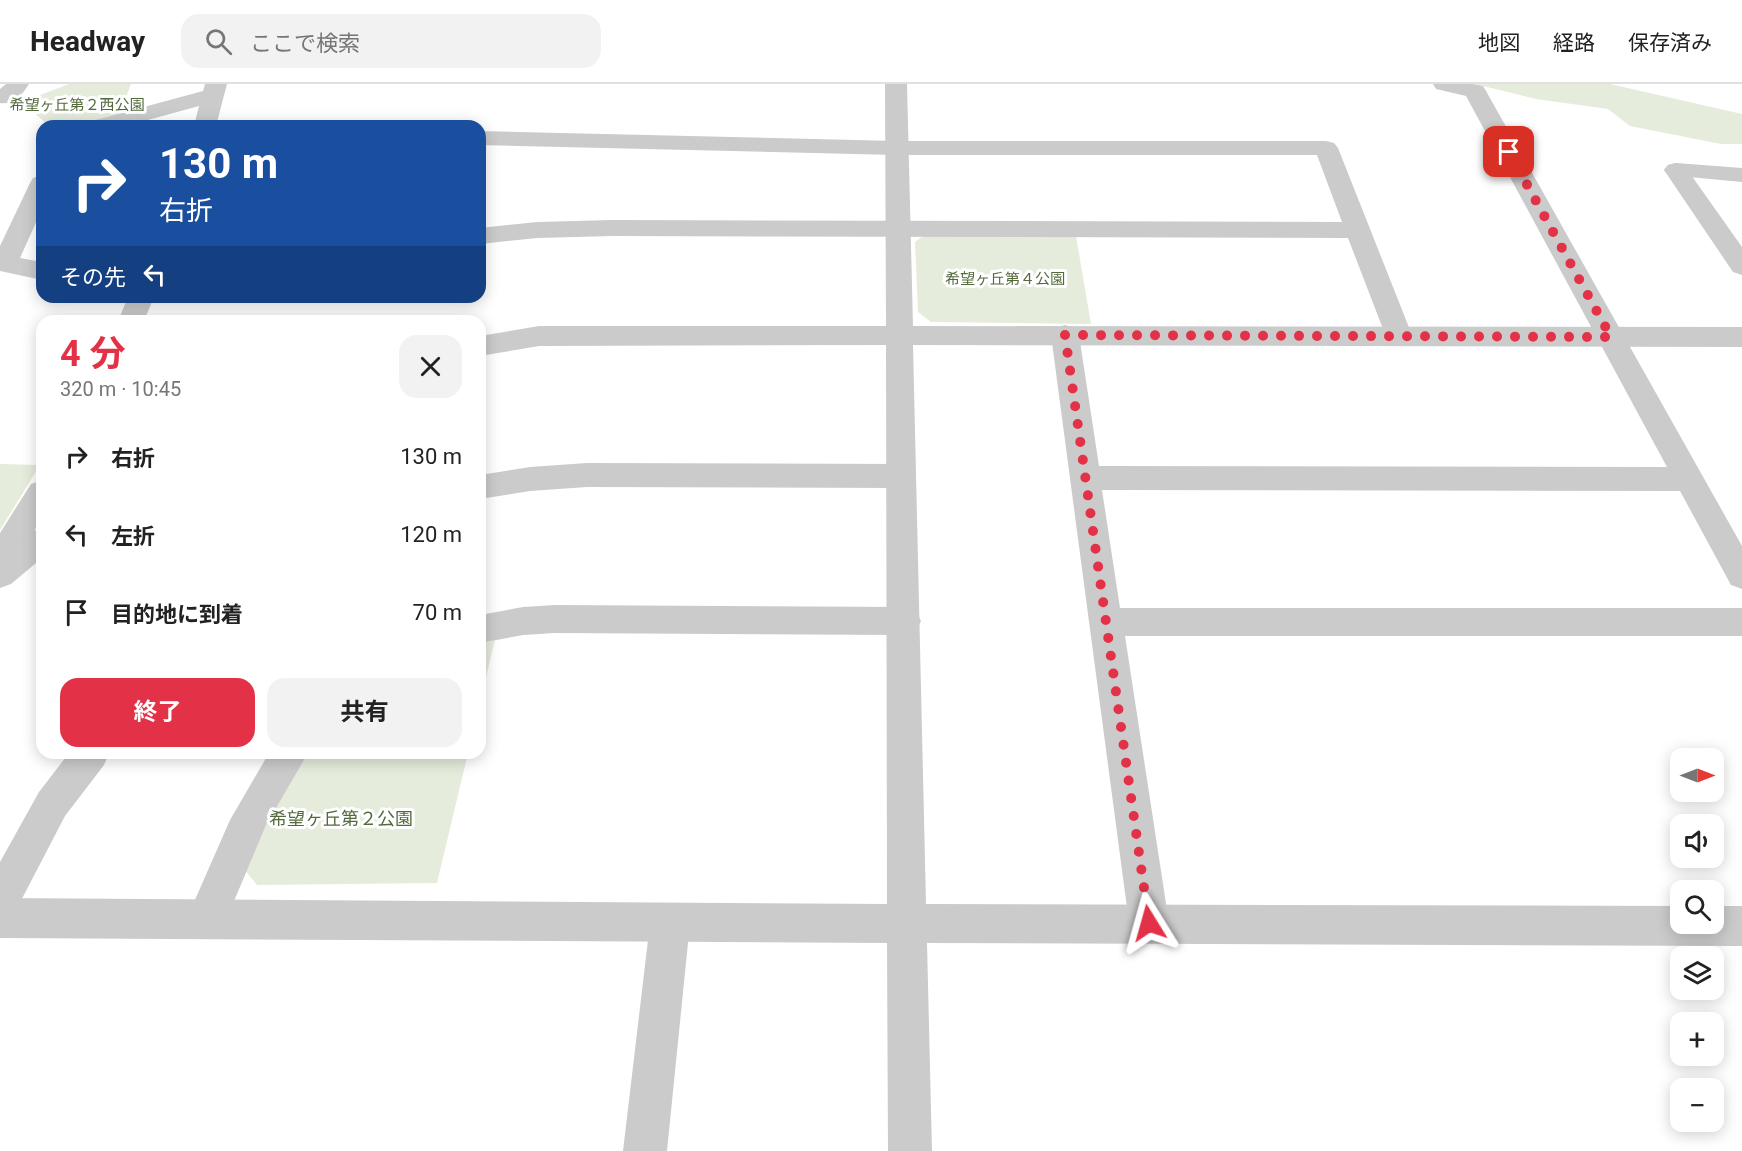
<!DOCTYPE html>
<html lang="ja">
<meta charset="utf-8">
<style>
:root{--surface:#fff;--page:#f2f2f2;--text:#222;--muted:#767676;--line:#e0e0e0;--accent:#e33247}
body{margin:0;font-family:Roboto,"Noto Sans JP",sans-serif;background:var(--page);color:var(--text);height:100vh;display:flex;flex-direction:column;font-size:22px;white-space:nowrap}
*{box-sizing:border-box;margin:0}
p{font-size:20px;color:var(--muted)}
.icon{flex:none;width:33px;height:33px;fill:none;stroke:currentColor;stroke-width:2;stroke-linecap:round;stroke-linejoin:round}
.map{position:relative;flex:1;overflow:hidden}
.details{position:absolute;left:36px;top:231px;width:450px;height:444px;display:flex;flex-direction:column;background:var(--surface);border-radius:18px;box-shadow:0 3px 15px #0003}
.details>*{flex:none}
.top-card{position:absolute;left:36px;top:36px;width:450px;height:183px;border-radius:18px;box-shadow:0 3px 15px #0003;background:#1a4fa0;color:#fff;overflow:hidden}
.needle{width:39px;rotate:90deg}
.controls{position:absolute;left:1670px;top:664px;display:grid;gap:12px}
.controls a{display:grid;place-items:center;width:54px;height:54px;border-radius:12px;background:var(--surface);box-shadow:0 3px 15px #0003;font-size:30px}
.pin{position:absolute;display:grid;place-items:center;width:51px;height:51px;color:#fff;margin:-26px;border-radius:12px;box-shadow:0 3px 9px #0006}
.me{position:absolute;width:66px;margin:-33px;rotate:352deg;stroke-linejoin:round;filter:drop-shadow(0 0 4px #0008)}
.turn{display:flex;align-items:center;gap:21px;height:126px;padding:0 24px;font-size:27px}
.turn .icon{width:78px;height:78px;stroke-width:2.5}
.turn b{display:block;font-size:42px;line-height:51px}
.then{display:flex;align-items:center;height:57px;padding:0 24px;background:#0003;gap:12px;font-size:22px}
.round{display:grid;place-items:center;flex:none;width:63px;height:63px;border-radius:18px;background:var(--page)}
.head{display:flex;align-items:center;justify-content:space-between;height:102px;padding:0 24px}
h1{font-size:36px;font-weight:700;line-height:45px;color:var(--accent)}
.action{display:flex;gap:12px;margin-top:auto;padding:12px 24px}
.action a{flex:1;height:69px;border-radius:18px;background:var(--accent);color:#fff;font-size:24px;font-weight:700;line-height:69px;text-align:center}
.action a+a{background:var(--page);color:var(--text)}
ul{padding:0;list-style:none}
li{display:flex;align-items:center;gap:18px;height:78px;padding:0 24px}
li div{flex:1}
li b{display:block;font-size:22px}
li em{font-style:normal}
header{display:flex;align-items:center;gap:36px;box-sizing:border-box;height:84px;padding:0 30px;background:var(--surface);border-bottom:2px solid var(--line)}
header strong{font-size:28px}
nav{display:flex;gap:33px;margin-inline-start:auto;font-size:21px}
.search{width:420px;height:54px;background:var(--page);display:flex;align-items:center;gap:15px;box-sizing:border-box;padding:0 21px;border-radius:18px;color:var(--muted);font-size:22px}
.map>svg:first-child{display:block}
.green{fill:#e5ecdc}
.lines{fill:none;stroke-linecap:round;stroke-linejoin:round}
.minor{fill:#cbcbcb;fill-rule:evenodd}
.tertiary{fill:#cbcbcb;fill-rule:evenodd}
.route{stroke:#e33247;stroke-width:10;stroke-dasharray:0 18}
.labels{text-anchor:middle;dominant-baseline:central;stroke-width:6;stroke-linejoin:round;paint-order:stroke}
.far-park-label{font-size:15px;fill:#536a3c;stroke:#fff}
.park-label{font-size:18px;fill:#536a3c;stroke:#fff}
</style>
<header>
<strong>Headway</strong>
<div class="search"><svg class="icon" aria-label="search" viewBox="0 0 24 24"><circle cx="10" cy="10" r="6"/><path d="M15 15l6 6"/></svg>ここで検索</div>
<nav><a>地図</a><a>経路</a><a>保存済み</a></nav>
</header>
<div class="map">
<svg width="1742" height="1067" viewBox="0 0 1742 1067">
<rect width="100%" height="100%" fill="#fff"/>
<path class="green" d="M 69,0 L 131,0 L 119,31 L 80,42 L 49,42 L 22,18 Z
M 1475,0 L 1610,0 L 1742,30 L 1742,60 L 1721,60 L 1630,42 L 1608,25 L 1536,15 Z
M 923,152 L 1076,152 L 1091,240 L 931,238 L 918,228 L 915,158 Z
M 0,380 L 40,381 L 0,446 Z
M 495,556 L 480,618 L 480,560 Z
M 309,669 L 468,669 L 437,799 L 257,801 L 244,785 C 262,743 279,703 309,669 Z"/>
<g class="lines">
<path class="minor" d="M 6,0 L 29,0 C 22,11 14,21 0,19 L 0,5 Z
M 205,0 L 227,0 L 216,42 L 194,42 L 199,22 L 126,42 L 89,42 L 92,37 L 203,7 Z
M 1433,0 L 1473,0 L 1483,2 L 1486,7 L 1742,462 L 1742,505 L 1731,501 L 1680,407 L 1102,406 L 1120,524 L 1742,524 L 1742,552 L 1125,552 L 1169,839 L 1163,853 L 1149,859 L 1135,853 L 1129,839 L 1051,251 L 1055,244 L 1065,241 L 1075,244 L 1079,251 L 1099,382 L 1667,383 L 1466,12 L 1436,5 Z
M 480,47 L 896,57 L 1326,57 L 1334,59 L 1338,64 L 1412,251 L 1408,258 L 1398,261 L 1388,258 L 1348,154 L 613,152 L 537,154 L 480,160 L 480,144 L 537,138 L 613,136 L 1342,138 L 1317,71 L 896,71 L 480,61 Z
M 1676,79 L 1742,84 L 1742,98 L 1668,91 L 1664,86 L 1668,81 Z
M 42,91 L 42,125 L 20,174 L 42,178 L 42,196 L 0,187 L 0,162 L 30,99 L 33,94 Z
M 128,213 L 154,213 L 144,237 L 118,237 Z
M 587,379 L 901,380 L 912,384 L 916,392 L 912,400 L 901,404 L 587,403 L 530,407 L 480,415 L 480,391 L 530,383 Z
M 42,396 L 42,434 L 11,485 L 0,489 L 0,449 L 31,400 Z
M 555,521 L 904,523 L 916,527 L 921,537 L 916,547 L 904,551 L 555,549 L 523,551 L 480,559 L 480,531 L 523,523 Z
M 69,669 L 109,669 L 104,681 L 65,732 L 14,830 L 0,835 L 0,778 L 39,708 Z
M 269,669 L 308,669 L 266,741 L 221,848 L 207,854 L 193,848 L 187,834 L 230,736 Z
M 670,819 L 684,825 L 690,839 L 667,1067 L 623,1067 L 650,839 L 656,825 Z"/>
<path class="tertiary" d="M 885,0 L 907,0 L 913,242 L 1742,243 L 1742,263 L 913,261 L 926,820 L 1680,822 L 1680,840 L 1713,840 L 1713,822 L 1742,822 L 1742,862 L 927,859 L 932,1067 L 888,1067 L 887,859 L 0,854 L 0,814 L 887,820 L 886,261 L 539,262 L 480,272 L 480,252 L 539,242 L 886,242 Z
M 1676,79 L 1684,81 L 1742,163 L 1742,191 L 1733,188 L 1664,86 L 1668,81 Z
M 42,444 L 42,474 L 11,500 L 0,504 L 0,471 L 31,448 Z"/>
</g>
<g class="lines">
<path class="route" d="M 1149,839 L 1065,251 L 1611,253 L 1509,68"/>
</g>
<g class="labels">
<g class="far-park-label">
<text x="77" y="21">希望ヶ丘第２西公園</text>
<text x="1005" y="195">希望ヶ丘第４公園</text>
</g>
<g class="park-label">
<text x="341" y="734">希望ヶ丘第２公園</text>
</g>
</g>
</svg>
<div class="controls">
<a><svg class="needle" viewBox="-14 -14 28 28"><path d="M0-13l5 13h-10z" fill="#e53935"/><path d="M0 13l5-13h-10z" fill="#767676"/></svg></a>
<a><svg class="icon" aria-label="sound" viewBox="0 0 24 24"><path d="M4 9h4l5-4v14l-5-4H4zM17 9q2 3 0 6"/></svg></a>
<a><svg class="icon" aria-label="search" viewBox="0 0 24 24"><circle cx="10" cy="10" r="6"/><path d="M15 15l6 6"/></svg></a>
<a><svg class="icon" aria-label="layers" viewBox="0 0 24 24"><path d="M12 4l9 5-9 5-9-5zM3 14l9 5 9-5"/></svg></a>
<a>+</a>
<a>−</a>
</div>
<div class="pin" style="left:1509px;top:68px;background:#d93025"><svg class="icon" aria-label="arrive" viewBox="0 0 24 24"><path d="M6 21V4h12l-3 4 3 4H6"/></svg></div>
<svg class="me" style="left:1149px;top:839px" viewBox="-20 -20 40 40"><path d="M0-17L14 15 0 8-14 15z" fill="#e33247" stroke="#fff" stroke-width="4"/></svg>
<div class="top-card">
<div class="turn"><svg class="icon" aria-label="right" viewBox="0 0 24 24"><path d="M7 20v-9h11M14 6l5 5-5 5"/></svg><div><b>130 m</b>右折</div></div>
<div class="then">その先<svg class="icon" aria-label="left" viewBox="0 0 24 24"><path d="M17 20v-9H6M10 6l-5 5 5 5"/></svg></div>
</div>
<section class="details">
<div class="head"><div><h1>4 分</h1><p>320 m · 10:45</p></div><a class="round"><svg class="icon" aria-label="close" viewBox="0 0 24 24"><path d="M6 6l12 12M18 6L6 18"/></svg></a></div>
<ul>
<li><svg class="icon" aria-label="right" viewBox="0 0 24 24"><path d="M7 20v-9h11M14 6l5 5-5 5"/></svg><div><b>右折</b></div><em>130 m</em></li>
<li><svg class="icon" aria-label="left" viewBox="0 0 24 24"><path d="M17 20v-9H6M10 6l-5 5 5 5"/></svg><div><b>左折</b></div><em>120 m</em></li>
<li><svg class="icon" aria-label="arrive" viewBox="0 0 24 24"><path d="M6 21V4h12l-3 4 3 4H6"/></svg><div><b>目的地に到着</b></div><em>70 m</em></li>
</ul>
<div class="action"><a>終了</a><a>共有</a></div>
</section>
</div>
